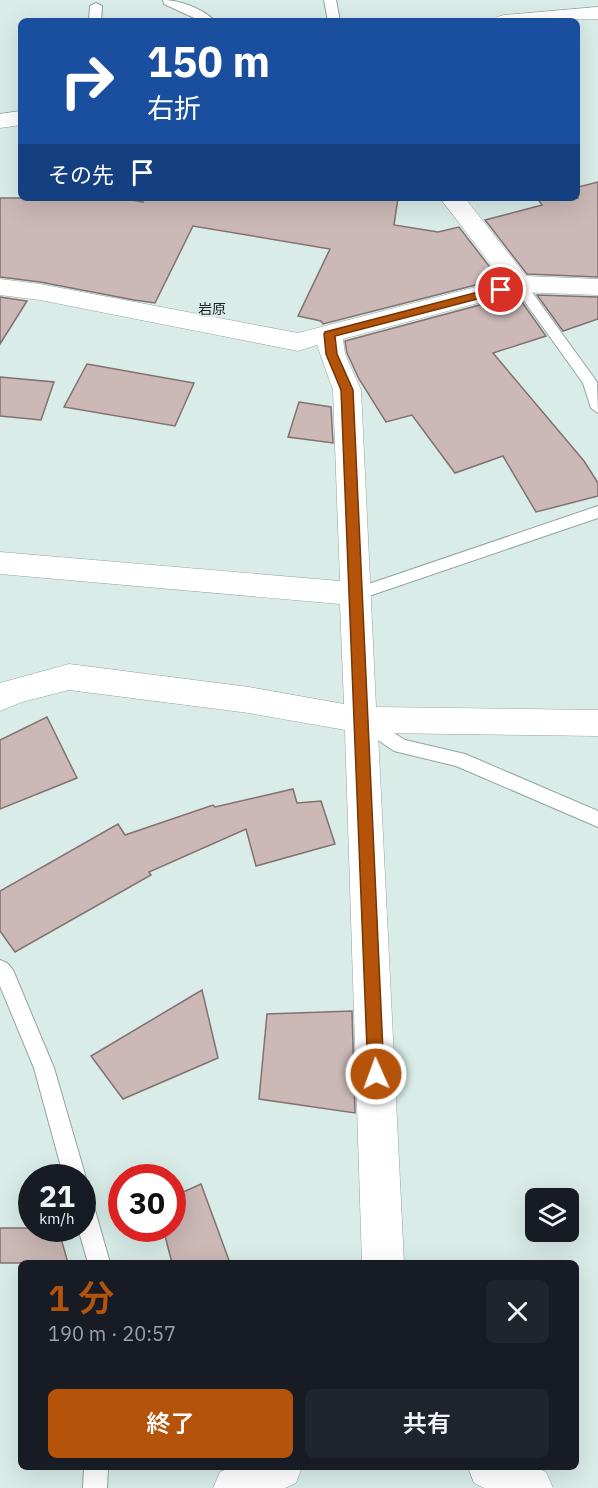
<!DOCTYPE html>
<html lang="ja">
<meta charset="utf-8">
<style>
:root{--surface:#171b24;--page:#20242c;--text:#f1f3f6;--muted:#9ea1a6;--accent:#b45309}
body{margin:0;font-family:"IBM Plex Sans","Noto Sans JP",sans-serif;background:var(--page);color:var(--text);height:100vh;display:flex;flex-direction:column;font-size:22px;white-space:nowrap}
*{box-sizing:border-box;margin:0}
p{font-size:20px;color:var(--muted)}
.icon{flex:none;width:33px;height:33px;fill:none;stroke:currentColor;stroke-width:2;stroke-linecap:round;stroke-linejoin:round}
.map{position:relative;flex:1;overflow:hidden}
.side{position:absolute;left:18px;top:1260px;width:561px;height:210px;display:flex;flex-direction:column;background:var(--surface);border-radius:9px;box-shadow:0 6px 24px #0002}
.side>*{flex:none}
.banner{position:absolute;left:18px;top:18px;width:562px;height:183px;border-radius:9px;box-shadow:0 6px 24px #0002;background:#1a4fa0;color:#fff;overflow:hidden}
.controls{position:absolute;left:525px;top:1188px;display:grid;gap:12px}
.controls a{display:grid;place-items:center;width:54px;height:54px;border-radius:9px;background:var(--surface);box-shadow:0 6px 24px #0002;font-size:30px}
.speed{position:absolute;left:18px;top:1164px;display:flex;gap:12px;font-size:30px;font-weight:700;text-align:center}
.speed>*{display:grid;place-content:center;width:78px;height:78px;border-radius:50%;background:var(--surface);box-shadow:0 6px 24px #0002;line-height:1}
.speed small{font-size:15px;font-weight:400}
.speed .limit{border:9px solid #d22;background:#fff;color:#111}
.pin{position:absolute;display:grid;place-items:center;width:51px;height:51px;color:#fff;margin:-26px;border:3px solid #fff;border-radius:50%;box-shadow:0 2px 6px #0007}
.me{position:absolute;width:66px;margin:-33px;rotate:358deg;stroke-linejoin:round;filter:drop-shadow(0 0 4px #0008)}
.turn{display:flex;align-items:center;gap:21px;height:126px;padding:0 30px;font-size:27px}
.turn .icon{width:78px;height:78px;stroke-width:2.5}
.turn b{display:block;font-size:42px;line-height:51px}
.then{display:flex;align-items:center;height:57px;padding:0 30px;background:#0003;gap:12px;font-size:22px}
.round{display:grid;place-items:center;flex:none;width:63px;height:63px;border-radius:9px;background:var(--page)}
.summary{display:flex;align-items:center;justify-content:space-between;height:102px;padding:0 30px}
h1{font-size:36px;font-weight:600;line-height:45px;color:var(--accent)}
.action{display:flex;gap:12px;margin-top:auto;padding:12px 30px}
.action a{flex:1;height:69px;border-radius:9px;background:var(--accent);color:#fff;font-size:24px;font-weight:600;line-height:69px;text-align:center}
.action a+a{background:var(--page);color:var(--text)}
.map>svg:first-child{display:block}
.building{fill:#cbb8b7;stroke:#827171;stroke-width:1.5}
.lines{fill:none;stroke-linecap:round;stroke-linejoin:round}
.lane-casing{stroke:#91a4a0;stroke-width:2}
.street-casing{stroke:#91a4a0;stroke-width:1}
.lane{fill:#fff;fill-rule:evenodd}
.street{fill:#fff;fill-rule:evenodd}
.route{fill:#b45309;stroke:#753606;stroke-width:1.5}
.labels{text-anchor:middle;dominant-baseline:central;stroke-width:4.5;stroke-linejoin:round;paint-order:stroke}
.far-neighbourhood-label{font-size:14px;fill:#1c2322;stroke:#d9ece8}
</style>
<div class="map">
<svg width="598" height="1488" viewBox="0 0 598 1488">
<rect width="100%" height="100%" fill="#d9ece8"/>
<path class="building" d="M 598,182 L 598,277 L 527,274 L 485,220 L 542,205 L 537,198 L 578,198 L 578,187 Z
M 0,198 L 120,198 L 143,202 L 143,198 L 398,198 L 394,225 L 438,232 L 459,227 L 499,279 L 323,324 L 321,321 L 298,316 L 330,249 L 193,226 L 155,303 L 134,300 L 40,282 L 0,277 Z
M 517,295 L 546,336 L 493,353 L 584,461 L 598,483 L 598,496 L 536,512 L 503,456 L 455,473 L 412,415 L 386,422 L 359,379 L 347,353 L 345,341 Z
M 537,295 L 598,297 L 598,319 L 563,331 Z
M 0,297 L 27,301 L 0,344 Z
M 87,364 L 194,383 L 175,426 L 64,407 Z
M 0,377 L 54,382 L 41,420 L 0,416 Z
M 299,402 L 331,407 L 333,443 L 288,437 Z
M 47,717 L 77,778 L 0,809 L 0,740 Z
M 293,789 L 297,803 L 321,801 L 335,844 L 256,866 L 246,829 L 149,872 L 151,875 L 15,952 L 0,931 L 0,891 L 118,824 L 125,835 L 213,805 L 215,807 Z
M 202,990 L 218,1058 L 123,1099 L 91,1056 Z
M 352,1011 L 355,1113 L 259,1099 L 267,1014 Z
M 201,1184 L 230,1263 L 172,1263 L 163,1228 L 172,1228 L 172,1197 Z
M 0,1228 L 58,1228 L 68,1263 L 0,1263 Z"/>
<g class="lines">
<g class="lane-casing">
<path id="lane" d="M 163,0 C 180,0 203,9 215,21 L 201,21 L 164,4 Z
M 324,0 L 336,0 L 340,21 L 328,21 Z
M 96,3 L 102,6 L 101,21 L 89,21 L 90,6 Z
M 519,280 L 524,281 L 597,382 L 598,413 L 591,408 L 583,383 L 512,284 Z
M 598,506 L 598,518 L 357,600 L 351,598 L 349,594 L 351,590 Z
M 362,713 L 405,740 L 465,754 L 598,811 L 598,827 L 456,766 L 394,751 L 356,725 L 353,720 L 356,715 Z
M 0,960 L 7,963 L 13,970 L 54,1068 L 86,1178 L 82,1186 L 82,1178 L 64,1178 L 34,1068 L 0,986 Z
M 82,1192 L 90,1195 L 93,1203 L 110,1263 L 88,1263 L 78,1228 L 82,1228 Z
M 84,1467 L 108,1467 L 107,1488 L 83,1488 Z"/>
</g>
<g class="street-casing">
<path id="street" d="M 598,7 L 598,19 L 493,21 L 497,17 L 504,15 Z
M 21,111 L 21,125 L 0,128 L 0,114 Z
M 440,198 L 465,198 L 526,276 L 598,279 L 598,295 L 519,292 L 343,339 L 345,354 L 361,390 L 376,707 L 598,710 L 598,736 L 378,733 L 404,1263 L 362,1263 L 345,730 L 249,713 L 69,690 L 22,702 L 0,711 L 0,683 L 69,664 L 249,687 L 344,704 L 340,604 L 0,574 L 0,552 L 340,581 L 333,390 L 317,345 L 298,351 L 40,300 L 0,295 L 0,279 L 40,284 L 298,333 L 503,280 Z
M 231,1467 L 302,1467 L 296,1483 L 285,1488 L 213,1488 L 220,1472 Z
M 468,1467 L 536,1467 L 546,1472 L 553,1488 L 484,1488 L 474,1483 Z"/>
</g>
<use href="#lane" class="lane"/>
<use href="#street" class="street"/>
</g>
<path class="route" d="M 501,286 L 506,290 L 504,292 L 335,336 L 337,354 L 353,390 L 384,1074 L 382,1080 L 376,1082 L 370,1080 L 368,1074 L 341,390 L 326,354 L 324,334 L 325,332 Z"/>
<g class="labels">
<g class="far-neighbourhood-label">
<text x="212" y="309">岩原</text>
</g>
</g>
</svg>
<div class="controls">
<a><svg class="icon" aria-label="layers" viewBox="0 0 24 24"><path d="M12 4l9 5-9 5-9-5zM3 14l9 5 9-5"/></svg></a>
</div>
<div class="speed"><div>21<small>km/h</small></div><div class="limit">30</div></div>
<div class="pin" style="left:501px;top:290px;background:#d93025"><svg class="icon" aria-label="arrive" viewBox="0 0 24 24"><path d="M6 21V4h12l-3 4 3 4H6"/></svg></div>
<svg class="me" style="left:376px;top:1074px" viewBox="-20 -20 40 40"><circle r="17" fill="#b45309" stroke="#fff" stroke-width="3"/><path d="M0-11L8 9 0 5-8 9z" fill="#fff"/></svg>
<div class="banner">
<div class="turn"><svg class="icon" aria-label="right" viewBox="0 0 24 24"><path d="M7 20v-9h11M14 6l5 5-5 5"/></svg><div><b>150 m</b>右折</div></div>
<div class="then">その先<svg class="icon" aria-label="arrive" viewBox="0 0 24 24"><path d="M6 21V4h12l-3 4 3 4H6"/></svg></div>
</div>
<section class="side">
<div class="summary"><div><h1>1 分</h1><p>190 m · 20:57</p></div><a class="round"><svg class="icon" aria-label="close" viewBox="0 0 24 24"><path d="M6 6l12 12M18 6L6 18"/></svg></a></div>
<div class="action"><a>終了</a><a>共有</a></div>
</section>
</div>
